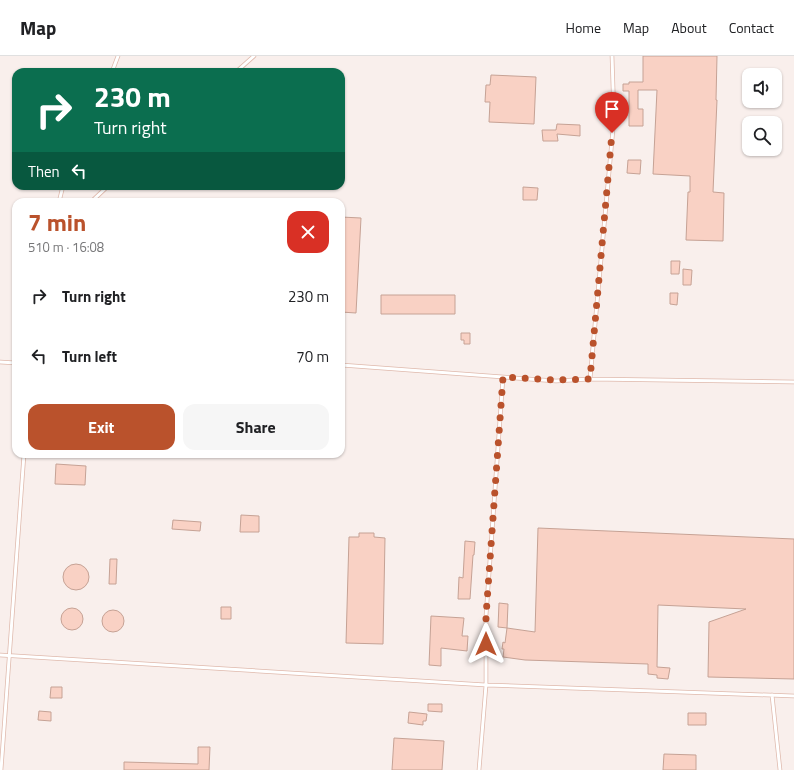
<!DOCTYPE html>
<meta charset="utf-8">
<style>
:root{--surface:#fff;--page:#f6f6f6;--text:#202124;--muted:#757577;--line:#e0e0e0;--accent:#ba522c}
body{margin:0;font-family:"Titillium Web",sans-serif;background:var(--page);color:var(--text);height:100vh;display:flex;flex-direction:column;font-size:15px;white-space:nowrap}
*{box-sizing:border-box;margin:0}
p{font-size:13px;color:var(--muted)}
.icon{flex:none;width:22px;height:22px;fill:none;stroke:currentColor;stroke-width:2;stroke-linecap:round;stroke-linejoin:round}
.map{position:relative;flex:1;overflow:hidden}
.panel{position:absolute;left:12px;top:142px;width:333px;height:260px;display:flex;flex-direction:column;background:var(--surface);border-radius:12px;box-shadow:0 1px 3px #0004}
.panel>*{flex:none}
.top-card{position:absolute;left:12px;top:12px;width:333px;height:122px;border-radius:12px;box-shadow:0 1px 3px #0004;background:#0b6e4f;color:#fff;overflow:hidden}
.tools{position:absolute;left:742px;top:12px;display:grid;gap:8px}
.tools a{display:grid;place-items:center;width:40px;height:40px;border-radius:8px;background:var(--surface);box-shadow:0 1px 3px #0004;font-size:20px}
.pin{position:absolute;display:grid;place-items:center;width:34px;height:34px;color:#fff;margin:-41px -17px;border-radius:50% 50% 50% 0;rotate:-45deg;box-shadow:0 0 4px #0007}
.pin .icon{rotate:45deg}
.me{position:absolute;width:44px;margin:-22px;rotate:0deg;stroke-linejoin:round;filter:drop-shadow(0 0 3px #0008)}
.turn{display:flex;align-items:center;gap:14px;height:84px;padding:0 16px;font-size:18px}
.turn .icon{width:52px;height:52px;stroke-width:2.5}
.turn b{display:block;font-size:28px;line-height:34px}
.then{display:flex;align-items:center;height:38px;padding:0 16px;background:#0003;gap:8px;font-size:15px}
.round{display:grid;place-items:center;flex:none;width:42px;height:42px;border-radius:12px;background:var(--page)}
.summary{display:flex;align-items:center;justify-content:space-between;height:68px;padding:0 16px}
h1{font-size:24px;font-weight:700;line-height:30px;color:var(--accent)}
.cta{display:flex;gap:8px;margin-top:auto;padding:8px 16px}
.cta a{flex:1;height:46px;border-radius:12px;background:var(--accent);color:#fff;font-size:16px;font-weight:700;line-height:46px;text-align:center}
.cta a+a{background:var(--page);color:var(--text)}
ul{padding:0;list-style:none}
li{display:flex;align-items:center;gap:12px;height:60px;padding:0 16px}
li div{flex:1}
li b{display:block;font-size:15px}
li em{font-style:normal}
header{display:flex;align-items:center;gap:24px;box-sizing:border-box;height:56px;padding:0 20px;background:var(--surface);border-bottom:1px solid var(--line)}
header strong{font-size:19px}
nav{display:flex;gap:22px;margin-inline-start:auto;font-size:14px}
.map>svg:first-child{display:block}
.built{fill:#f9efec;fill-rule:evenodd}
.building{fill:#f9d1c4;stroke:#c6a295}
.lines{fill:none;stroke-linecap:round;stroke-linejoin:round}
.lane-casing{stroke:#dfb9ac;stroke-width:4.5}
.lane{stroke:#fff;stroke-width:3}
.route{stroke:#ba522c;stroke-width:7;stroke-dasharray:0 12.6}
</style>
<header>
<strong>Map</strong>
<nav><a>Home</a><a>Map</a><a>About</a><a>Contact</a></nav>
</header>
<div class="map">
<svg width="794" height="714" viewBox="0 0 794 714">
<rect width="100%" height="100%" fill="#fbfbfb"/>
<path class="built" d="M 0,0 L 794,0 L 794,714 L 0,714 ZM 16,16 L 341,16 L 341,130 L 16,130 ZM 749,19 L 775,19 L 775,45 L 749,45 ZM 749,67 L 775,67 L 775,93 L 749,93 ZM 16,146 L 341,146 L 341,398 L 16,398 Z"/>
<path class="building" d="M 643,0 L 717,0 L 716,44 L 717,44 L 713,136 L 724,137 L 723,185 L 686,184 L 688,136 L 690,136 L 690,120 L 653,118 L 657,34 L 638,34 L 638,53 L 643,53 L 643,70 L 629,70 L 629,35 L 623,35 L 623,28 L 629,28 L 629,26 L 643,26 Z
M 491,19 L 536,21 L 534,68 L 489,66 L 490,46 L 485,46 L 486,29 L 490,29 Z
M 557,68 L 580,69 L 580,80 L 557,78 L 558,85 L 543,85 L 542,74 L 556,74 Z
M 628,104 L 641,104 L 640,118 L 627,117 Z
M 523,131 L 538,132 L 537,144 L 523,144 Z
M 341,161 L 361,162 L 356,257 L 341,256 Z
M 671,205 L 680,205 L 679,218 L 671,218 Z
M 683,213 L 692,214 L 691,229 L 683,229 Z
M 670,237 L 678,237 L 677,249 L 670,248 Z
M 381,239 L 455,239 L 455,258 L 381,258 Z
M 461,277 L 470,277 L 470,288 L 464,288 L 464,284 L 461,284 Z
M 56,408 L 86,410 L 85,429 L 55,428 Z
M 241,459 L 259,460 L 259,476 L 240,476 Z
M 173,464 L 201,466 L 200,475 L 172,473 Z
M 538,472 L 794,483 L 794,623 L 708,621 L 709,566 L 746,553 L 658,549 L 657,611 L 670,612 L 668,623 L 657,622 L 657,619 L 648,618 L 648,608 L 525,604 L 503,601 L 504,593 L 502,593 L 503,586 L 505,587 L 507,572 L 498,571 L 499,547 L 508,548 L 507,572 L 535,576 Z
M 359,477 L 374,477 L 374,481 L 385,482 L 383,588 L 346,587 L 349,481 L 359,481 Z
M 465,485 L 475,486 L 474,499 L 473,499 L 470,543 L 458,543 L 459,521 L 463,522 Z
M 110,503 L 117,503 L 116,528 L 109,528 Z
M63 521a13 13 0 1 1 26 0a13 13 0 1 1-26 0Z
M 221,551 L 231,551 L 231,563 L 221,563 Z
M61 563a11 11 0 1 1 22 0a11 11 0 1 1-22 0Z
M102 565a11 11 0 1 1 22 0a11 11 0 1 1-22 0Z
M 431,560 L 464,562 L 462,580 L 468,580 L 467,595 L 441,592 L 441,610 L 429,609 Z
M 51,631 L 62,631 L 62,642 L 50,642 Z
M 428,648 L 442,648 L 442,656 L 428,655 Z
M 39,655 L 51,656 L 51,665 L 38,664 Z
M 409,656 L 427,658 L 426,665 L 423,665 L 423,669 L 408,667 Z
M 688,657 L 706,657 L 706,669 L 688,669 Z
M 394,682 L 444,685 L 442,714 L 392,714 Z
M 198,691 L 210,691 L 209,714 L 124,714 L 124,706 L 198,708 Z
M 664,698 L 696,699 L 696,714 L 663,714 Z"/>
<g class="lines">
<g class="lane-casing">
<path id="lane" d="M 112,16 L 118,0
M 236,16 L 254,0
M 59,146 L 63,130
M 91,146 L 108,130
M 0,306 L 16,307
M 341,309 L 556,325 L 590,323 L 794,326
M 590,323 L 614,62 L 612,0
M 0,599 L 486,629 L 794,640
M 772,639 L 780,714
M 1,714 L 24,398
M 479,714 L 486,629 L 486,560 L 503,321"/>
</g>
<use href="#lane" class="lane"/>
</g>
<g class="lines">
<path class="route" d="M 486,588 L 486,560 L 503,321 L 556,324 L 590,323 L 612,77"/>
</g>
</svg>
<div class="tools">
<a><svg class="icon" aria-label="sound" viewBox="0 0 24 24"><path d="M4 9h4l5-4v14l-5-4H4zM17 9q2 3 0 6"/></svg></a>
<a><svg class="icon" aria-label="search" viewBox="0 0 24 24"><circle cx="10" cy="10" r="6"/><path d="M15 15l6 6"/></svg></a>
</div>
<div class="pin" style="left:612px;top:77px;background:#d93025"><svg class="icon" aria-label="arrive" viewBox="0 0 24 24"><path d="M6 21V4h12l-3 4 3 4H6"/></svg></div>
<svg class="me" style="left:486px;top:588px" viewBox="-20 -20 40 40"><path d="M0-17L14 15 0 8-14 15z" fill="#ba522c" stroke="#fff" stroke-width="4"/></svg>
<div class="top-card">
<div class="turn"><svg class="icon" aria-label="right" viewBox="0 0 24 24"><path d="M7 20v-9h11M14 6l5 5-5 5"/></svg><div><b>230 m</b>Turn right</div></div>
<div class="then">Then<svg class="icon" aria-label="left" viewBox="0 0 24 24"><path d="M17 20v-9H6M10 6l-5 5 5 5"/></svg></div>
</div>
<section class="panel">
<div class="summary"><div><h1>7 min</h1><p>510 m · 16:08</p></div><a class="round" style="background:#d93025;color:#fff"><svg class="icon" aria-label="close" viewBox="0 0 24 24"><path d="M6 6l12 12M18 6L6 18"/></svg></a></div>
<ul>
<li><svg class="icon" aria-label="right" viewBox="0 0 24 24"><path d="M7 20v-9h11M14 6l5 5-5 5"/></svg><div><b>Turn right</b></div><em>230 m</em></li>
<li><svg class="icon" aria-label="left" viewBox="0 0 24 24"><path d="M17 20v-9H6M10 6l-5 5 5 5"/></svg><div><b>Turn left</b></div><em>70 m</em></li>
</ul>
<div class="cta"><a>Exit</a><a>Share</a></div>
</section>
</div>
